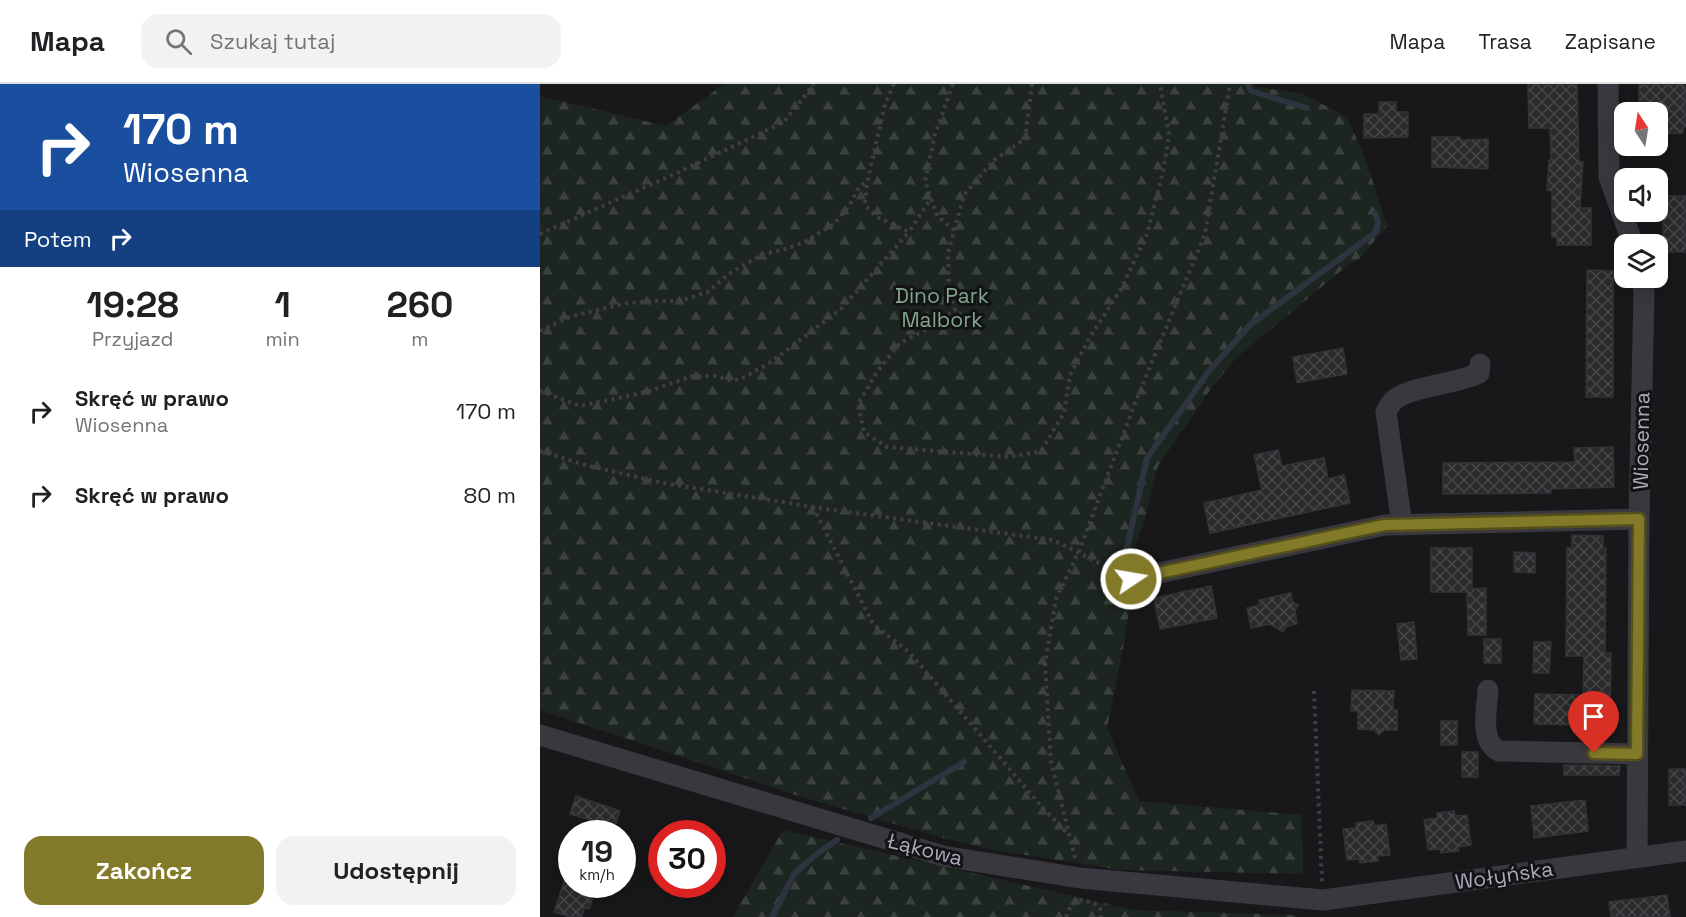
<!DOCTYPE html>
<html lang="pl">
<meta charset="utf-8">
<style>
:root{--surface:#fff;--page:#f2f2f2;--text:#202124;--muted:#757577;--line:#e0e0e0;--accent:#827a29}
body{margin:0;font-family:"Space Grotesk",sans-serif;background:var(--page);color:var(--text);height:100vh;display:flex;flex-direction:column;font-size:22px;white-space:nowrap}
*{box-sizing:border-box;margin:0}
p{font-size:20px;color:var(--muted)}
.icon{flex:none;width:33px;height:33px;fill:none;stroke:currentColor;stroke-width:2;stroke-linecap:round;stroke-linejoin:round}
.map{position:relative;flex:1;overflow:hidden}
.drawer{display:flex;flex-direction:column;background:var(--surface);width:540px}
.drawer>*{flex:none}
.banner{background:#1a4fa0;color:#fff;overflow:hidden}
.needle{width:39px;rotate:348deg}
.tools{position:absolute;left:1074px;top:18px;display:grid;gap:12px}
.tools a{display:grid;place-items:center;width:54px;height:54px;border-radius:12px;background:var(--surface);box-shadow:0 3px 15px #0003;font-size:30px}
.speed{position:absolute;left:18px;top:736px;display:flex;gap:12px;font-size:30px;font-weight:700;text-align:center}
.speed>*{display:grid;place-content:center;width:78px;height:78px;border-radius:50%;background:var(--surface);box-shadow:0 3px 15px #0003;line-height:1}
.speed small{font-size:15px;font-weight:400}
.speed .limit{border:9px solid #d22;background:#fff;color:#111}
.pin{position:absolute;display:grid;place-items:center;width:51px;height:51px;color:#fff;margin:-62px -26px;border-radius:50% 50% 50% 0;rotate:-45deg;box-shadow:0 0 6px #0007}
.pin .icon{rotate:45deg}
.me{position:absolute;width:66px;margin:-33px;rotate:78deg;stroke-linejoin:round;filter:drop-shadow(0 0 4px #0008)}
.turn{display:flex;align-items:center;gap:21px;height:126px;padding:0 24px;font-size:27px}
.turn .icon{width:78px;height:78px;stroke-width:2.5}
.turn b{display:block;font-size:42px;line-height:51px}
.then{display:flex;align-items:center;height:57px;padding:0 24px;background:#0003;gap:12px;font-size:22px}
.eta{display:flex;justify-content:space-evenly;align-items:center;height:102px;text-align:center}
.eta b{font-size:36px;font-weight:800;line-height:42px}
.action{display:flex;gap:12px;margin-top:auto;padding:12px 24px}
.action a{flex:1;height:69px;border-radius:18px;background:var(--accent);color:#fff;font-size:24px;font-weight:800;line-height:69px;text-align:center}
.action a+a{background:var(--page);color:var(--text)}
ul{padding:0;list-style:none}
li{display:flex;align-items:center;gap:18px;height:84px;padding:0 24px}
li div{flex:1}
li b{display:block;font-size:22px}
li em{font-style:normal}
header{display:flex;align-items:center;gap:36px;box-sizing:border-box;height:84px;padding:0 30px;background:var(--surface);border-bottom:2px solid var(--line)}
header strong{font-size:28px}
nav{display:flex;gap:33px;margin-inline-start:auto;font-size:21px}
.search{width:420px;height:54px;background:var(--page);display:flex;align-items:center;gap:15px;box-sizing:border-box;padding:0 21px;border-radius:18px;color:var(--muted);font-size:22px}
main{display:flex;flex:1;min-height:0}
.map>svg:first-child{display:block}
.forest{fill:url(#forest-firs)}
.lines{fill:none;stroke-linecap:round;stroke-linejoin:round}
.stream{stroke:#2d333f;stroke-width:6}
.building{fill:url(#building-cross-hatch);stroke:#333236;stroke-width:1.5}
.path{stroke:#3e3f46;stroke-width:4;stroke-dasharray:3 4.5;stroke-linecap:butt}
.minor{stroke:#39383f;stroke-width:21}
.route-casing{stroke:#544f1b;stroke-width:15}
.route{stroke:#827a29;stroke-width:10}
.labels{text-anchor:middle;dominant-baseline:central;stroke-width:6;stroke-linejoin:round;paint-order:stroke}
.park-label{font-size:21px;fill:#80a68b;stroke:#131315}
.street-label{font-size:21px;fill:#a9abba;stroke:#131315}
</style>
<header>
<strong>Mapa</strong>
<div class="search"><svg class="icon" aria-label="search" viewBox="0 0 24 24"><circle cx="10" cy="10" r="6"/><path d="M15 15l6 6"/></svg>Szukaj tutaj</div>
<nav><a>Mapa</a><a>Trasa</a><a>Zapisane</a></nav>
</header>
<main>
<section class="drawer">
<div class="banner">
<div class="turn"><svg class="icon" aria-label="right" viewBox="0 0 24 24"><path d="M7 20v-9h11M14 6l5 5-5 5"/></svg><div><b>170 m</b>Wiosenna</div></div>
<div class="then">Potem<svg class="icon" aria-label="right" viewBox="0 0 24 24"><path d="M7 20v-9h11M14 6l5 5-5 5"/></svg></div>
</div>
<div class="eta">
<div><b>19:28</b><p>Przyjazd</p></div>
<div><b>1</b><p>min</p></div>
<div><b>260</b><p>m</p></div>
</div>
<ul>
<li><svg class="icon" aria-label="right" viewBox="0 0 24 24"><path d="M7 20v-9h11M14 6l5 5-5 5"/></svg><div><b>Skręć w prawo</b><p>Wiosenna</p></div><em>170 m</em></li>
<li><svg class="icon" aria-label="right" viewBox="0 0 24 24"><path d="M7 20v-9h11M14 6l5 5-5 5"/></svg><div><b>Skręć w prawo</b></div><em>80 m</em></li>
</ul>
<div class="action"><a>Zakończ</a><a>Udostępnij</a></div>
</section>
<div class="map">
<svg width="1146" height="833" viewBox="0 0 1146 833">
<defs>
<pattern id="forest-firs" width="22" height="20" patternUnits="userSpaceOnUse" patternTransform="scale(1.5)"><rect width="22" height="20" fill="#1d2520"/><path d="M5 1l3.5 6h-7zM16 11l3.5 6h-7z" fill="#3b423e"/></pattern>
<pattern id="building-cross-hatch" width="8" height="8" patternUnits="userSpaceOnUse" patternTransform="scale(1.5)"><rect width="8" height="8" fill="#2b2b2e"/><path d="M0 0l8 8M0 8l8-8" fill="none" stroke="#47474a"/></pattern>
</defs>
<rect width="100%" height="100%" fill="#18181a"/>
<path class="forest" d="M 184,0 L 713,0 L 713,2 L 763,10 L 807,33 L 826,76 L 847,142 L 820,174 L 808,181 L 696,274 L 670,306 L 618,382 L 603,442 L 587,478 L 588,503 L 592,508 L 583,564 L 567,644 L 599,717 L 761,731 L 763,780 L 762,790 L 580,786 L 453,766 L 403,754 L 262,713 L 0,626 L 0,12 L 126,42 Z
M 243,746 L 594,826 L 756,831 L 756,833 L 193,833 Z"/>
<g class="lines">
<path class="stream" d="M 708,0 L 711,7 L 767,24
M 587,464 L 607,374 L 669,287 L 710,241 L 836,148 L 838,137 L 835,129
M 331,734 L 424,678
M 232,833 L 254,790 L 278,769 L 297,756"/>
</g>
<path class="building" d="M 988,0 L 1037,0 L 1039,78 L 1043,78 L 1040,124 L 1051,124 L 1051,161 L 1017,161 L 1017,153 L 1012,153 L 1012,107 L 1007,106 L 1009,76 L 1011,76 L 1010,44 L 989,44 Z
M 1099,0 L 1146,0 L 1146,43 L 1143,43 L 1143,49 L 1118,50 L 1118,28 L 1099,28 Z
M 839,18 L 856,18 L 856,28 L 868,28 L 868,53 L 824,54 L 824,30 L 839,30 Z
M 892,53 L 920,53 L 921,56 L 948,55 L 948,85 L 892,83 Z
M 1123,112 L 1146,112 L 1146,168 L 1123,168 Z
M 1047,186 L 1073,187 L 1073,313 L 1046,313 Z
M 803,264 L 807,290 L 757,299 L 753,273 Z
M 1073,363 L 1074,403 L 1011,405 L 1011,409 L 903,410 L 903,379 L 1035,378 L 1034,364 Z
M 738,366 L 742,382 L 784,374 L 788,395 L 804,391 L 810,419 L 670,449 L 664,419 L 722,406 L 714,371 Z
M 1032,451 L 1063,452 L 1063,465 L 1066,464 L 1065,569 L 1071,569 L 1070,644 L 1043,644 L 1043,641 L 994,640 L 995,610 L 1043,611 L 1044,572 L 1026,572 L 1027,464 L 1032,464 Z
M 891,464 L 932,464 L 932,505 L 946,504 L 946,551 L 928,551 L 927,508 L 891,508 Z
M 974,468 L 995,469 L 995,489 L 974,488 Z
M 671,502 L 677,534 L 620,545 L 614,514 Z
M 751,509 L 752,517 L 758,521 L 755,527 L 757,540 L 747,542 L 743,548 L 730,540 L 711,544 L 707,524 L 720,521 L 719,516 Z
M 874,538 L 877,575 L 861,576 L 857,540 Z
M 944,555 L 961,555 L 961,579 L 944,579 Z
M 994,558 L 1011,558 L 1009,589 L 993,589 Z
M 812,606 L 854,607 L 853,626 L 857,626 L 857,646 L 844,646 L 839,651 L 834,646 L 818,645 L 818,627 L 811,627 Z
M 901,637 L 917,637 L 917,661 L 901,661 Z
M 922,668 L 938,668 L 938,693 L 922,693 Z
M 1024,681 L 1080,682 L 1079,691 L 1024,691 Z
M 1129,685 L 1146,685 L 1146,721 L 1129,721 Z
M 36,712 L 80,727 L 72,750 L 47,750 L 51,736 L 30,730 Z
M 1045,716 L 1048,747 L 994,754 L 991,722 Z
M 914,727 L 915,732 L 927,731 L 931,761 L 918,763 L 919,767 L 901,769 L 900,765 L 888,766 L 884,736 L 897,734 L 897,729 Z
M 833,737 L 834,742 L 846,740 L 850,771 L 837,772 L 838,777 L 820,779 L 819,775 L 807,776 L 803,745 L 816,744 L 816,739 Z
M 24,798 L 55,808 L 49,825 L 44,824 L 42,833 L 30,833 L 14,828 Z
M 1127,811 L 1130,833 L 1071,833 L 1069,818 Z"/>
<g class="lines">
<path class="path" d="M 354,0 L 345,20 L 327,99 L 325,121 L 337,133 L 369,148 L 391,114
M 413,0 L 395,50 L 385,97 L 397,132 L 414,146
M 492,0 L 485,55 L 454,76 L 424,111 L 408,169 L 409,208 L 415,226 L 391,243 L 360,259 L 337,288 L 318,320 L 324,348 L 347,363 L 469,373 L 501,367 L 524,329 L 530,291 L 550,253 L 581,205 L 607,150 L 623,88 L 629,50 L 620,0
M 0,150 L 139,88 L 244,38 L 274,0
M 0,247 L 27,234 L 45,229 L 88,219 L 113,217 L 140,217 L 168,208 L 187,191 L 223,170 L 246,165 L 266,157 L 294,140 L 310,120 L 318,105 L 328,95
M 0,307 L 40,322 L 106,308 L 153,292 L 176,292 L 189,296 L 201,295 L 231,278 L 301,225 L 369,148
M 0,367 L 45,381 L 123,399 L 293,426 L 513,456 L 575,487
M 273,423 L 333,540 L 369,568 L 502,723 L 528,750
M 774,607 L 782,798
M 535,774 L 511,677 L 505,579 L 516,515 L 539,467 L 595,319 L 665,150 L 690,0
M 526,833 L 531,821 L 542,816 L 554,819 L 560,824 L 561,833"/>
<path class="minor" d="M 1068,0 L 1069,93 L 1093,160
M 862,441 L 846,328 C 848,324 851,319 854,316 C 874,301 914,301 939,289 L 940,280
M 591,495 L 845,441 L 1099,435
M 948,606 C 947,625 939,657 959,667 L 1097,670
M 0,651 L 403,772 L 540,794 L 783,816 L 1146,767
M 1097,773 L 1099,435 L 1104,209 L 1102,194"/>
</g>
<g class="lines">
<g class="route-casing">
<path id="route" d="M 591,495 L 844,441 L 1099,435 L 1097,670 L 1054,669"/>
</g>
<use href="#route" class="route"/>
</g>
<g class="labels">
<g class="park-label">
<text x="402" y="211">Dino Park<tspan x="402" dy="24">Malbork</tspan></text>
</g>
<g class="street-label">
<text transform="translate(1101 357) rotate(-89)">Wiosenna</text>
<text transform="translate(385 765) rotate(14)">Łąkowa</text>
<text transform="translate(964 791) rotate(-8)">Wołyńska</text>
</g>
</g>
</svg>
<div class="tools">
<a><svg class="needle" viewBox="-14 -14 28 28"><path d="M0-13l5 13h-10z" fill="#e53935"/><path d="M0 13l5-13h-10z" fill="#757577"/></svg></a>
<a><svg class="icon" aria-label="sound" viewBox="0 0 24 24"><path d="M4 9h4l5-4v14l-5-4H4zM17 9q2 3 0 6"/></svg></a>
<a><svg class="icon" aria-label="layers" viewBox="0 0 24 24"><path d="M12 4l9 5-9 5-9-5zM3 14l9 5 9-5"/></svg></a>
</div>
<div class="speed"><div>19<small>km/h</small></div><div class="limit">30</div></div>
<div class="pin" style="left:1054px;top:669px;background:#d93025"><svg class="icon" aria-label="arrive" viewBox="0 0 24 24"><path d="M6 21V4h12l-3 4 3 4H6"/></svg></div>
<svg class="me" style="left:591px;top:495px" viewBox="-20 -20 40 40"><circle r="17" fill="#827a29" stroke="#fff" stroke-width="3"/><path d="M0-11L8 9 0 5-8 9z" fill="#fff"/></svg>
</div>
</main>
